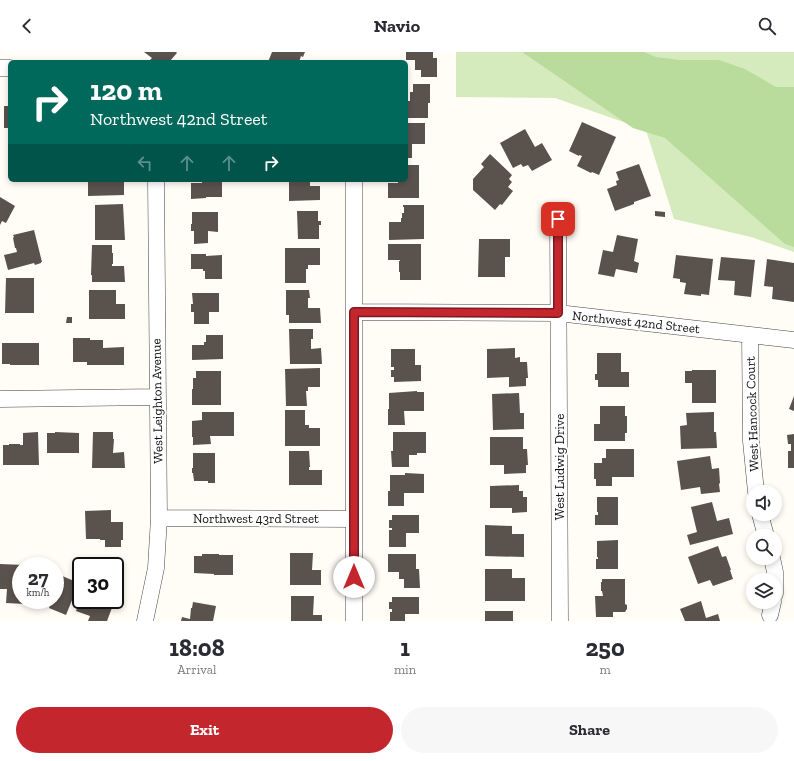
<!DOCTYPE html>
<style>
:root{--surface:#fff;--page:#f7f7f7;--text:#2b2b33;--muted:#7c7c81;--accent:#c4262e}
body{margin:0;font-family:"Zilla Slab",serif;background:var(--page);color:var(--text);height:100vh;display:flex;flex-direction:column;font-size:15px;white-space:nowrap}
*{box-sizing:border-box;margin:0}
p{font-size:13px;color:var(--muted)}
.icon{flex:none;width:22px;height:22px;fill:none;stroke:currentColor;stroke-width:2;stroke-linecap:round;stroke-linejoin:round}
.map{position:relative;height:569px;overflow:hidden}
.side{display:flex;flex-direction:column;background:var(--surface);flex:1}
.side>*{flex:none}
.guide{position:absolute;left:8px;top:8px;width:400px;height:122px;border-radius:6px;box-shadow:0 2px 6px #0003;background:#00695c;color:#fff;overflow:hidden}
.controls{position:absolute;left:746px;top:433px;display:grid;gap:8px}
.controls a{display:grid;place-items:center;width:36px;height:36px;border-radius:50%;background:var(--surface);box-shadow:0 2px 6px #0003;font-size:20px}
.speed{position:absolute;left:12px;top:505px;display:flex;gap:8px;font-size:20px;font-weight:700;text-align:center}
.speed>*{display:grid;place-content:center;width:52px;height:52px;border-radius:50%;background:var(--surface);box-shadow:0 2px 6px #0003;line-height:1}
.speed small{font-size:10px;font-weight:400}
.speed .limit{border:2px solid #111;border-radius:6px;background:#fff;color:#111}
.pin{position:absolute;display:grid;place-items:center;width:34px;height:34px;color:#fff;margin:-17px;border-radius:8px;box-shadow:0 2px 6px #0006}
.me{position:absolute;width:44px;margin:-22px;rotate:0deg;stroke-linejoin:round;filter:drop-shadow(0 0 3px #0008)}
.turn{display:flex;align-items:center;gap:14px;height:84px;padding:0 16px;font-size:18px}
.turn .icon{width:52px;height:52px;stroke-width:2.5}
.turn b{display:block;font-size:28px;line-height:34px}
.lanes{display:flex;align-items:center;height:38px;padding:0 16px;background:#0003;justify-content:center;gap:20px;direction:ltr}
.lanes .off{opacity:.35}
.eta{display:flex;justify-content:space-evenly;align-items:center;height:68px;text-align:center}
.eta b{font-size:24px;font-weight:700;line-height:28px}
.primary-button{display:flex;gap:8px;margin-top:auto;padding:8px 16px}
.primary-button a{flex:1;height:46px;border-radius:24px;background:var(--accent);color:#fff;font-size:16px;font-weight:700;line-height:46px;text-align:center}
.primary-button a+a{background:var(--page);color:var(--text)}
header{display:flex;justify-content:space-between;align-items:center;height:52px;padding:0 16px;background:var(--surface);font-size:18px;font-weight:700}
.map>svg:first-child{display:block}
.green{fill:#d5ebbd}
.forest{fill:#b9dc9c}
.building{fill:#5a524d}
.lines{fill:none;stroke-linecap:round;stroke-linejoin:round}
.street-casing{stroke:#444;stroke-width:17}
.street{stroke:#fff;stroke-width:16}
.route-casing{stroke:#7f191e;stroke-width:10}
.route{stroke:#c4262e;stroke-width:7}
.labels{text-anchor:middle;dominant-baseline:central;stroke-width:4;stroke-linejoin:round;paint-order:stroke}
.street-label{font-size:13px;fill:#111;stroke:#fff}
</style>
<header><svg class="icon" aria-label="back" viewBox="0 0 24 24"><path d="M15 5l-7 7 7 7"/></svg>Navio<svg class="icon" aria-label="search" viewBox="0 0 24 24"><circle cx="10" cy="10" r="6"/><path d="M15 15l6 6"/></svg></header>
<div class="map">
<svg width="794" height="569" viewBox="0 0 794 569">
<rect width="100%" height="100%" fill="#fffdf5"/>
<path class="green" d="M 456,0 L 794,0 L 794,200 L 751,185 L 674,167 L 646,78 L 555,46 L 456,45 Z"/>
<path class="forest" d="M 522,0 L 644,0 L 656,5 L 680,8 L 719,8 L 745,17 L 776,35 L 794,35 L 794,195 L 785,192 L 665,86 L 633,76 Z"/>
<path class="building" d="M 144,0 L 176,0 L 177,1 L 169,10 L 148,10 L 152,6 Z
M 272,0 L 305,0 L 303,5 L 301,4 L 299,10 L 268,10 Z
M 406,0 L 433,0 L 433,6 L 437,6 L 437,25 L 421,25 L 421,18 L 415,18 L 415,8 L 406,8 Z
M 413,32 L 430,32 L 430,51 L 428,51 L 428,66 L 406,66 L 406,49 L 410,49 L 410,40 L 413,40 Z
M 4,54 L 10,54 L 10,76 L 4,76 Z
M 582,70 L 616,85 L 599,123 L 592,120 L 591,121 L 577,114 L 582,104 L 579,103 L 579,104 L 569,99 Z
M 406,71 L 425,71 L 425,92 L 412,92 L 412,106 L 406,106 Z
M 525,77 L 535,95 L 542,91 L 552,108 L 532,119 L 528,113 L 523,115 L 521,112 L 513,116 L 500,91 Z
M 490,102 L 512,123 L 509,127 L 512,130 L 508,135 L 513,139 L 502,153 L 500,152 L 495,158 L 473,138 L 473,127 L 484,115 L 481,112 Z
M 639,112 L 651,144 L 634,150 L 634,152 L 615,159 L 607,137 L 617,133 L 616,129 L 619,128 L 616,120 Z
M 406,113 L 419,113 L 419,146 L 388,146 L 388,131 L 398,131 L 398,128 L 406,128 Z
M 88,128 L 124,128 L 124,143 L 88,144 Z
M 204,128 L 222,128 L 222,145 L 206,145 L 206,146 L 191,147 L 191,131 L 202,131 L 202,129 L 204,129 Z
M 289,128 L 310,128 L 310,134 L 320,134 L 320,148 L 289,149 Z
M 0,145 L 15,154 L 6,171 L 2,169 L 0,173 Z
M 123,152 L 125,188 L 95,188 L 95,153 Z
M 403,153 L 424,153 L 424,187 L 389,188 L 389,170 L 401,170 L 401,166 L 402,166 L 402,161 L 404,161 L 404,155 L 403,155 Z
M 297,159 L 318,159 L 318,169 L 321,169 L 321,173 L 319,173 L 319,187 L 298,187 Z
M 655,159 L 665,160 L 665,165 L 655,164 Z
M 192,160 L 218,160 L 218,180 L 208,179 L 208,191 L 194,192 L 194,179 L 191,179 L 191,172 L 192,172 Z
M 34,178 L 42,210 L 41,210 L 41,211 L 35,213 L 34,211 L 8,218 L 4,203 L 17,200 L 16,196 L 15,196 L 13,186 L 14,185 L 13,183 Z
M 617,183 L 638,187 L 634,209 L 639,211 L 637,221 L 616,217 L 614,225 L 598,222 L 603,198 L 613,200 Z
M 479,187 L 510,187 L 510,205 L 505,205 L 505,225 L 478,225 Z
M 388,192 L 421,192 L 421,228 L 400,228 L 400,220 L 399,220 L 399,209 L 400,209 L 400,208 L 388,208 Z
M 92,193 L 112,193 L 112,201 L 113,201 L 113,212 L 112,212 L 112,214 L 124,214 L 125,230 L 92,230 L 92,223 L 91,223 Z
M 285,196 L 320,196 L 320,213 L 308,213 L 308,217 L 306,217 L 306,231 L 285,231 Z
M 191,202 L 206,202 L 206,204 L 222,203 L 222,227 L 205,227 L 205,219 L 203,219 L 203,217 L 191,217 Z
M 676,203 L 713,207 L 709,243 L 701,242 L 701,244 L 684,242 L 686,231 L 680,230 L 680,227 L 673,226 Z
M 721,205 L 755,208 L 751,245 L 734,243 L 735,229 L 718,228 Z
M 767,207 L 794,211 L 794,250 L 772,247 L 773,235 L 764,234 Z
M 6,226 L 34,226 L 34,261 L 5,261 Z
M 89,238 L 116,238 L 116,252 L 125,252 L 125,267 L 89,267 Z
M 286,238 L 309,238 L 310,246 L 308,246 L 308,256 L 320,256 L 321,271 L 289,271 L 289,263 L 286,263 Z
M 192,241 L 219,241 L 219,260 L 209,260 L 209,272 L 194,272 L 194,260 L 191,260 L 191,252 L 193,252 Z
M 67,265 L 72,265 L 72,271 L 66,271 Z
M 289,277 L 313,277 L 313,287 L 311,287 L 311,297 L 321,296 L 322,312 L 290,312 Z
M 206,283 L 223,283 L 223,307 L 192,308 L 192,293 L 204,293 L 204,290 L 206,290 Z
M 73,286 L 90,286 L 90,288 L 103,288 L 103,296 L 124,295 L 124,313 L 87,313 L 87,310 L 73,310 Z
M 2,291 L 39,291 L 39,313 L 10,313 L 10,312 L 2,312 Z
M 515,296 L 515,306 L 520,305 L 520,310 L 527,310 L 528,326 L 526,326 L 526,334 L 509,335 L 509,325 L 487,326 L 487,297 Z
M 391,297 L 415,297 L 415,313 L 421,313 L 421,329 L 394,330 L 394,325 L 391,325 L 391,318 L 394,318 L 394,315 L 391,315 Z
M 597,301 L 621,301 L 621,320 L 629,320 L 629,335 L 598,335 L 598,328 L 595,328 L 595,322 L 597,322 Z
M 320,316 L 320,335 L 308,335 L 308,339 L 306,339 L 307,354 L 286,354 L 285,317 Z
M 692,318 L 716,318 L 716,351 L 692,351 L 692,331 L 685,331 L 685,319 L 692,319 Z
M 196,319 L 221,319 L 221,353 L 192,353 L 192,337 L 193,337 L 193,326 L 196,326 Z
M 417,339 L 417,340 L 424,340 L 424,359 L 404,359 L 405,373 L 388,373 L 388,357 L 389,357 L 389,341 Z
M 519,341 L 520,361 L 524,361 L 524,377 L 493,378 L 492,342 Z
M 794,344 L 794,359 L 789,357 Z
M 600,354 L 625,354 L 625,364 L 627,364 L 627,381 L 625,381 L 625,389 L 594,389 L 594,372 L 600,372 Z
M 285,358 L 305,358 L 305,373 L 309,373 L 309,376 L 320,376 L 320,394 L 285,394 Z
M 202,360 L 234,360 L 234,384 L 210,384 L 211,392 L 193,393 L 193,385 L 192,385 L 192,369 L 202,368 Z
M 714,360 L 714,380 L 716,380 L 717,396 L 681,397 L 680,374 L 687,373 L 686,361 Z
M 38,380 L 39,413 L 3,413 L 3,393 L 9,393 L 9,392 L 20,392 L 20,393 L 23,393 L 23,381 Z
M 55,380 L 79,381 L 79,401 L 47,401 L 47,381 L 55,381 Z
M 93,380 L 113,380 L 113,387 L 114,387 L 113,401 L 124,400 L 125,416 L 92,416 Z
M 393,380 L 426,380 L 426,401 L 417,401 L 417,403 L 409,403 L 409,415 L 392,415 L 391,399 L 393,399 Z
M 794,382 L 794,416 L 788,416 L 788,399 L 791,399 L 791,392 L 788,392 L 787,383 Z
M 490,385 L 523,385 L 523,397 L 527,397 L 528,413 L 526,413 L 526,421 L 504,422 L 504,413 L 490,413 Z
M 606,397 L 634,397 L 634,425 L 612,425 L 612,434 L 596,434 L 596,427 L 594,427 L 594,411 L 602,411 L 602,406 L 606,406 Z
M 289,399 L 309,399 L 310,415 L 309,415 L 309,418 L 322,418 L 322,433 L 289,433 Z
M 193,401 L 215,401 L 215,431 L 208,431 L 208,429 L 194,429 L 193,421 L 192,421 L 192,416 L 193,416 Z
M 710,404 L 712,417 L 719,416 L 720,431 L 719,432 L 720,440 L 701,442 L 700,435 L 681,438 L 677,409 Z
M 405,421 L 424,422 L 424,441 L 404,441 L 404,454 L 388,454 L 388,439 L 390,439 L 390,423 L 405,423 Z
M 519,433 L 519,439 L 523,439 L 523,445 L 527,445 L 527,460 L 512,461 L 512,456 L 490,456 L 490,434 Z
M 597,445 L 618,445 L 618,473 L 595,473 L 595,463 L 598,463 L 598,460 L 597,460 Z
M 712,450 L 717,469 L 729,466 L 733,482 L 690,493 L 687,483 L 697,480 L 691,455 Z
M 111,458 L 111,470 L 123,470 L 123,488 L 121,488 L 121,495 L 105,495 L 105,488 L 100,488 L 100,487 L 86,487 L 85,459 Z
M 392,463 L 419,463 L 419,481 L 406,481 L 406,495 L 389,495 L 389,478 L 392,478 L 392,476 L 389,476 L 389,468 L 392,468 Z
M 485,473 L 512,474 L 512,482 L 524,482 L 524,505 L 485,504 Z
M 618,488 L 618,517 L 596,517 L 596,507 L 598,507 L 598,505 L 597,505 L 597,489 Z
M 718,494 L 722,505 L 726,504 L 731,518 L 730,518 L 733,527 L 713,534 L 710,528 L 698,532 L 688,505 Z
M 290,501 L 313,501 L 312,518 L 321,518 L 321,533 L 290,533 Z
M 202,502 L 219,502 L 219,503 L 233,503 L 233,523 L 214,523 L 214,522 L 194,521 L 194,504 L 202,504 Z
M 388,502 L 416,502 L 416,517 L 419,517 L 420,536 L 404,536 L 404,527 L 399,527 L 399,520 L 388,520 Z
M 0,512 L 25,513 L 25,514 L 21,514 L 21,548 L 25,548 L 25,552 L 6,551 L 7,537 L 0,537 Z
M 485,517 L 512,517 L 512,526 L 525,526 L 525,549 L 485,549 Z
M 55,521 L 79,531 L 66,563 L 49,556 L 51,551 L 50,550 L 49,552 L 39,548 L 55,548 Z
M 602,527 L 625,527 L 625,552 L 627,553 L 627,557 L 625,560 L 613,560 L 613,565 L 596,565 L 595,544 L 603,544 L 602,539 L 601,539 L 601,530 L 602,530 Z
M 115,539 L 118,540 L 107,569 L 88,569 L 90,564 L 76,559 L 80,548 L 115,548 Z
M 291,544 L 314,544 L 313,563 L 322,563 L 322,569 L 291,569 Z
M 392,545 L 419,545 L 419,562 L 405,562 L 405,569 L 390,569 L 390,560 L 392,560 L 392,557 L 389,557 L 389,550 L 392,550 Z
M 701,549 L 706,566 L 718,562 L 720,569 L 685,569 L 680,557 Z
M 193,550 L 216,554 L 213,569 L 181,569 L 182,565 L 190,567 L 191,556 L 192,556 Z
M 485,559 L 513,559 L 513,569 L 485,569 Z"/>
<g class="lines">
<g class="street-casing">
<path id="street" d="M 0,16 L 10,16
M 354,128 L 354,569
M 558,167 L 560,569
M 354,260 L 558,261 L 794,288
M 750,283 L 751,389 L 756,440
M 0,347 L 157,345
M 760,462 L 766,484
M 159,466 L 354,467
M 772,506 L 775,520 L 775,542
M 770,563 L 773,550
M 145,569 L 156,516 L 159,466 L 156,128"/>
</g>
<use href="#street" class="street"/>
</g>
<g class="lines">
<g class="route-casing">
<path id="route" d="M 354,525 L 354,260 L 558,261 L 558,167"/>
</g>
<use href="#route" class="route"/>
</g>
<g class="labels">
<g class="street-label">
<text transform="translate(636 270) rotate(6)">Northwest 42nd Street</text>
<text transform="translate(157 349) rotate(-91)">West Leighton Avenue</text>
<text transform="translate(752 362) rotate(-92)">West Hancock Court</text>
<text transform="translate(559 415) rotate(-90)">West Ludwig Drive</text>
<text x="256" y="466">Northwest 43rd Street</text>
</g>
</g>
</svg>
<div class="controls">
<a><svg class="icon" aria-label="sound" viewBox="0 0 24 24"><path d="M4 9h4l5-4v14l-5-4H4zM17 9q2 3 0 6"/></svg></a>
<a><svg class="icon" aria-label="search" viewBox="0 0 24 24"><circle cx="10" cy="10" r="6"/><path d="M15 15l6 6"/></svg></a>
<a><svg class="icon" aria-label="layers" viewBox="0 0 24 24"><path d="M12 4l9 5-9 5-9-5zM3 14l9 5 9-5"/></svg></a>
</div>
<div class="speed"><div>27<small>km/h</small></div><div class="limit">30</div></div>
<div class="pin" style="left:558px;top:167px;background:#d93025"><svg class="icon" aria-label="arrive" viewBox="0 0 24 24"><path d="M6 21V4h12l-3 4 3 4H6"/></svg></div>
<svg class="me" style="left:354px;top:525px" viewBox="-20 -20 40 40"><circle r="19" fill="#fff"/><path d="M0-13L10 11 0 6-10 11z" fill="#c4262e"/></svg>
<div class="guide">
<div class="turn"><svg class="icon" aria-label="right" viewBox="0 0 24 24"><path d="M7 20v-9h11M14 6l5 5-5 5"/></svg><div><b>120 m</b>Northwest 42nd Street</div></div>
<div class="lanes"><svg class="icon off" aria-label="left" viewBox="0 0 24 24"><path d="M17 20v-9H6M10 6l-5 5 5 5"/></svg><svg class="icon off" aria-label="ahead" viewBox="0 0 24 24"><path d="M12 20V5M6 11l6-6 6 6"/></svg><svg class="icon off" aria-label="ahead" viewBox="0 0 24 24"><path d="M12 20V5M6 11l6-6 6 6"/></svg><svg class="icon" aria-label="right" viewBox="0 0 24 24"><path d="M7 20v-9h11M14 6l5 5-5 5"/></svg></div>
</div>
</div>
<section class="side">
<div class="eta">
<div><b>18:08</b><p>Arrival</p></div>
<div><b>1</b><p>min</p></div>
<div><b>250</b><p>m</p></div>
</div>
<div class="primary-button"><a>Exit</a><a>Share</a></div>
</section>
